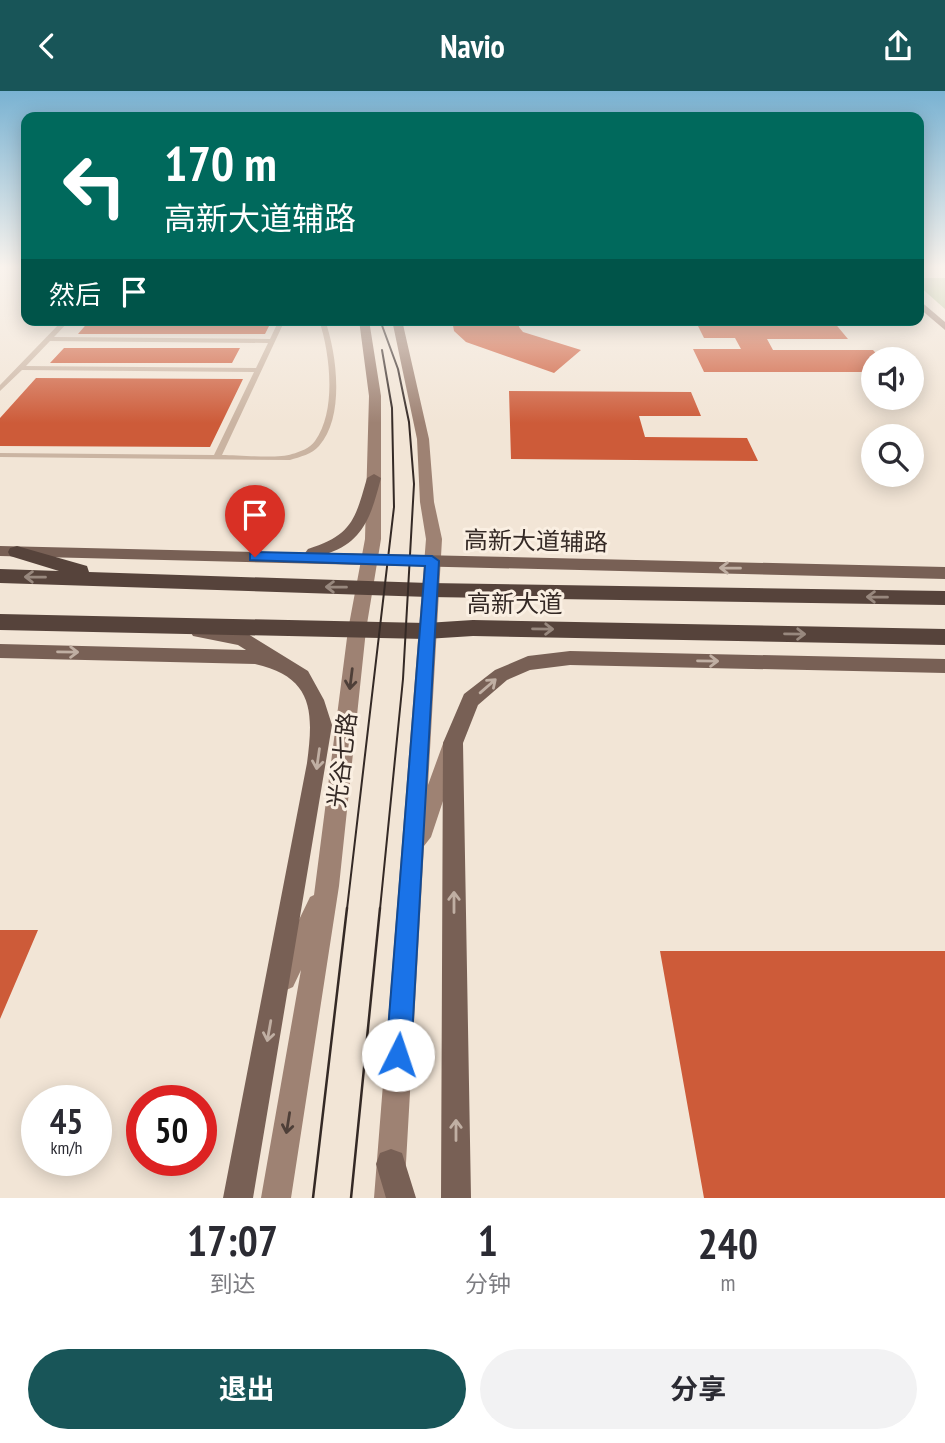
<!DOCTYPE html>
<html lang="zh">
<meta charset="utf-8">
<style>
:root{--surface:#fff;--page:#f2f2f3;--text:#2b2b33;--muted:#7c7c81;--accent:#185558}
body{margin:0;font-family:"PT Sans Narrow","Noto Sans SC",sans-serif;background:var(--page);color:var(--text);height:100vh;display:flex;flex-direction:column;font-size:26px;white-space:nowrap}
*{box-sizing:border-box;margin:0}
p{font-size:23px;color:var(--muted)}
.icon{flex:none;width:38px;height:38px;fill:none;stroke:currentColor;stroke-width:2;stroke-linecap:round;stroke-linejoin:round}
.map{position:relative;height:1107px;overflow:hidden}
.details{display:flex;flex-direction:column;background:var(--surface);flex:1}
.details>*{flex:none}
.banner{position:absolute;left:21px;top:21px;width:903px;height:214px;border-radius:14px;box-shadow:0 4px 18px #0003;background:#00695c;color:#fff;overflow:hidden}
.tools{position:absolute;left:861px;top:256px;display:grid;gap:14px}
.tools a{display:grid;place-items:center;width:63px;height:63px;border-radius:50%;background:var(--surface);box-shadow:0 4px 18px #0003;font-size:35px}
.speed{position:absolute;left:21px;top:994px;display:flex;gap:14px;font-size:35px;font-weight:700;text-align:center}
.speed>*{display:grid;place-content:center;width:91px;height:91px;border-radius:50%;background:var(--surface);box-shadow:0 4px 18px #0003;line-height:1}
.speed small{font-size:18px;font-weight:400}
.speed .limit{border:10px solid #d22;background:#fff;color:#111}
.pin{position:absolute;display:grid;place-items:center;width:60px;height:60px;color:#fff;margin:-72px -30px;border-radius:50% 50% 50% 0;rotate:-45deg;box-shadow:0 0 7px #0007}
.pin .icon{rotate:45deg}
.me{position:absolute;width:77px;margin:-38px;rotate:4deg;stroke-linejoin:round;filter:drop-shadow(0 0 5px #0008)}
.turn{display:flex;align-items:center;gap:24px;height:147px;padding:0 28px;font-size:32px}
.turn .icon{width:91px;height:91px;stroke-width:2.5}
.turn b{display:block;font-size:49px;line-height:60px}
.then{display:flex;align-items:center;height:66px;padding:0 28px;background:#0003;gap:14px;font-size:26px}
.eta{display:flex;justify-content:space-evenly;align-items:center;height:119px;text-align:center}
.eta b{font-size:42px;font-weight:700;line-height:49px}
.action{display:flex;gap:14px;margin-top:auto;padding:14px 28px}
.action a{flex:1;height:80px;border-radius:42px;background:var(--accent);color:#fff;font-size:28px;font-weight:700;line-height:80px;text-align:center}
.action a+a{background:var(--page);color:var(--text)}
header{display:flex;justify-content:space-between;align-items:center;height:91px;padding:0 28px;background:var(--accent);color:#fff;font-size:32px;font-weight:700}
.map>svg:first-child{display:block}
.green{fill:#b3c296}
.building{fill:#cd5b39}
.lines{fill:none;stroke-linecap:round;stroke-linejoin:round}
.lane{fill:#cab4a2;fill-rule:evenodd}
.secondary{fill:#9e8273;fill-rule:evenodd}
.primary{fill:#786055;fill-rule:evenodd}
.highway{fill:#56433b;fill-rule:evenodd}
.tram-far1{stroke:#342925;stroke-width:2}
.tram{stroke:#342925;stroke-width:2.5}
.oneway{stroke:#c0afa3}
.oneway2{stroke:#98887e}
.oneway3{stroke:#4e3f38}
.route{fill:#1a73e8;stroke:#114b97;stroke-width:2}
.labels{text-anchor:middle;dominant-baseline:central;stroke-width:6;stroke-linejoin:round;paint-order:stroke}
.street-label{font-size:24px;fill:#342925;stroke:#faefe2}
</style>
<header><svg class="icon" aria-label="back" viewBox="0 0 24 24"><path d="M15 5l-7 7 7 7"/></svg>Navio<svg class="icon" aria-label="share" viewBox="0 0 24 24"><path d="M12 15V3M7 8l5-5 5 5M5 13v7h14v-7"/></svg></header>
<div class="map">
<svg width="945" height="1107" viewBox="0 0 945 1107">
<rect width="100%" height="100%" fill="#f2e5d6"/>
<path class="green" d="M 924,187 L 945,187 L 945,218 L 919,195 L 919,191 Z"/>
<path class="building" d="M 90,229 L 272,229 L 265,243 L 78,243 Z
M 452,229 L 519,229 L 519,236 L 523,241 L 581,259 L 554,282 L 466,251 L 454,240 Z
M 726,229 L 833,230 L 848,248 L 767,248 L 773,259 L 873,259 L 881,268 L 873,268 L 873,281 L 704,281 L 693,258 L 741,258 L 735,247 L 704,247 L 696,231 L 727,231 Z
M 64,257 L 240,257 L 232,272 L 50,272 Z
M 36,287 L 243,288 L 210,356 L 0,355 L 0,327 Z
M 509,300 L 691,301 L 701,325 L 639,325 L 645,346 L 747,347 L 758,370 L 511,368 Z
M 0,839 L 38,839 L 0,928 Z
M 660,860 L 945,860 L 945,1107 L 704,1107 Z"/>
<g class="lines">
<path class="lane" d="M 63,229 L 70,229 L 54,246 L 270,248 L 279,229 L 285,229 L 222,364 C 239,364 278,368 292,363 C 300,361 310,357 315,350 C 337,320 330,262 319,229 L 325,229 C 337,263 345,326 319,355 C 312,363 300,366 290,369 L 0,366 L 0,362 L 214,364 L 254,281 L 22,279 L 0,300 L 0,294 ZM 50,250 L 268,252 L 256,277 L 26,275 Z"/>
<path class="secondary" d="M 919,209 L 945,231 L 945,239 L 919,217 Z
M 359,229 L 369,229 L 381,305 L 381,448 L 366,539 L 339,795 L 291,1107 L 261,1107 L 301,879 L 293,896 L 284,900 L 275,896 L 271,887 L 310,806 L 314,804 L 348,539 L 365,448 L 369,305 Z
M 392,229 L 402,229 L 429,348 L 434,411 L 442,448 L 428,694 L 444,650 L 451,647 L 458,650 L 461,656 L 431,746 L 424,755 L 404,1107 L 374,1107 L 426,448 L 420,411 L 417,348 Z"/>
<path class="primary" d="M 374,383 L 381,387 C 372,421 365,450 329,462 L 945,476 L 945,488 L 0,465 L 0,455 L 305,462 L 308,458 C 352,444 355,429 367,387 Z
M 199,533 L 248,543 L 308,580 L 324,609 L 332,634 L 253,1107 L 223,1107 L 307,672 C 314,620 313,586 255,573 L 0,567 L 0,553 L 246,559 L 238,554 L 193,545 L 190,540 L 193,535 Z
M 570,560 L 945,568 L 945,582 L 570,574 L 530,579 L 507,589 L 478,614 L 463,652 L 471,1107 L 441,1107 L 443,652 L 464,603 L 495,579 L 528,565 Z
M 391,1058 L 402,1062 L 416,1107 L 386,1107 L 376,1073 L 380,1062 Z"/>
<path class="highway" d="M 17,455 L 87,475 L 89,481 L 429,492 L 945,500 L 945,514 L 429,506 L 0,492 L 0,478 L 59,480 L 10,465 L 8,461 L 10,457 Z
M 0,523 L 426,532 L 473,529 L 945,538 L 945,554 L 473,545 L 426,548 L 0,539 Z"/>
<path class="tram-far1" d="M 347,818 L 394,416 L 392,317 L 382,259
M 380,818 L 403,588 L 414,393 L 409,331 L 398,278 L 380,229"/>
<path class="tram" d="M 313,1107 L 347,817
M 351,1107 L 380,817"/>
</g>
<defs><path id="oneway-shaft" d="M-6 0H5M1.5-3L5.5 0L1.5 3" fill="none" stroke-width="1.6" stroke-linecap="round" stroke-linejoin="round" transform="scale(1.75)"/></defs>
<g class="oneway">
<use href="#oneway-shaft" transform="translate(730 477) rotate(-179)"/>
<use href="#oneway-shaft" transform="translate(68 561) rotate(1)"/>
<use href="#oneway-shaft" transform="translate(708 570) rotate(1)"/>
<use href="#oneway-shaft" transform="translate(488 595) rotate(-41)"/>
<use href="#oneway-shaft" transform="translate(318 668) rotate(98)"/>
<use href="#oneway-shaft" transform="translate(454 811) rotate(-90)"/>
<use href="#oneway-shaft" transform="translate(269 940) rotate(100)"/>
<use href="#oneway-shaft" transform="translate(456 1039) rotate(-90)"/>
</g>
<g class="oneway2">
<use href="#oneway-shaft" transform="translate(35 486) rotate(-179)"/>
<use href="#oneway-shaft" transform="translate(336 496) rotate(-179)"/>
<use href="#oneway-shaft" transform="translate(877 506) rotate(-179)"/>
<use href="#oneway-shaft" transform="translate(543 538) rotate(1)"/>
<use href="#oneway-shaft" transform="translate(795 543) rotate(1)"/>
</g>
<g class="oneway3">
<use href="#oneway-shaft" transform="translate(351 588) rotate(97)"/>
<use href="#oneway-shaft" transform="translate(288 1032) rotate(99)"/>
</g>
<linearGradient id="sky" x2="0" y2="1"><stop stop-color="#79b2d2"/><stop offset="0.53" stop-color="#f9f3ed"/><stop offset="1" stop-color="#f9f3ed" stop-opacity="0"/></linearGradient>
<rect width="945" height="332" fill="url(#sky)"/>
<path class="route" d="M 255,461 L 432,465 L 439,470 L 411,964 L 407,973 L 398,976 L 390,973 L 386,964 L 425,475 L 250,469 L 250,463 Z"/>
<g class="labels">
<g class="street-label">
<text transform="translate(536 450) rotate(1)">高新大道辅路</text>
<text x="515" y="512">高新大道</text>
<text transform="translate(342 669) rotate(-83)">光谷七路</text>
</g>
</g>
</svg>
<div class="tools">
<a><svg class="icon" aria-label="sound" viewBox="0 0 24 24"><path d="M4 9h4l5-4v14l-5-4H4zM17 9q2 3 0 6"/></svg></a>
<a><svg class="icon" aria-label="search" viewBox="0 0 24 24"><circle cx="10" cy="10" r="6"/><path d="M15 15l6 6"/></svg></a>
</div>
<div class="speed"><div>45<small>km/h</small></div><div class="limit">50</div></div>
<div class="pin" style="left:255px;top:466px;background:#d93025"><svg class="icon" aria-label="arrive" viewBox="0 0 24 24"><path d="M6 21V4h12l-3 4 3 4H6"/></svg></div>
<svg class="me" style="left:398px;top:964px" viewBox="-20 -20 40 40"><circle r="19" fill="#fff"/><path d="M0-13L10 11 0 6-10 11z" fill="#1a73e8"/></svg>
<div class="banner">
<div class="turn"><svg class="icon" aria-label="left" viewBox="0 0 24 24"><path d="M17 20v-9H6M10 6l-5 5 5 5"/></svg><div><b>170 m</b>高新大道辅路</div></div>
<div class="then">然后<svg class="icon" aria-label="arrive" viewBox="0 0 24 24"><path d="M6 21V4h12l-3 4 3 4H6"/></svg></div>
</div>
</div>
<section class="details">
<div class="eta">
<div><b>17:07</b><p>到达</p></div>
<div><b>1</b><p>分钟</p></div>
<div><b>240</b><p>m</p></div>
</div>
<div class="action"><a>退出</a><a>分享</a></div>
</section>
